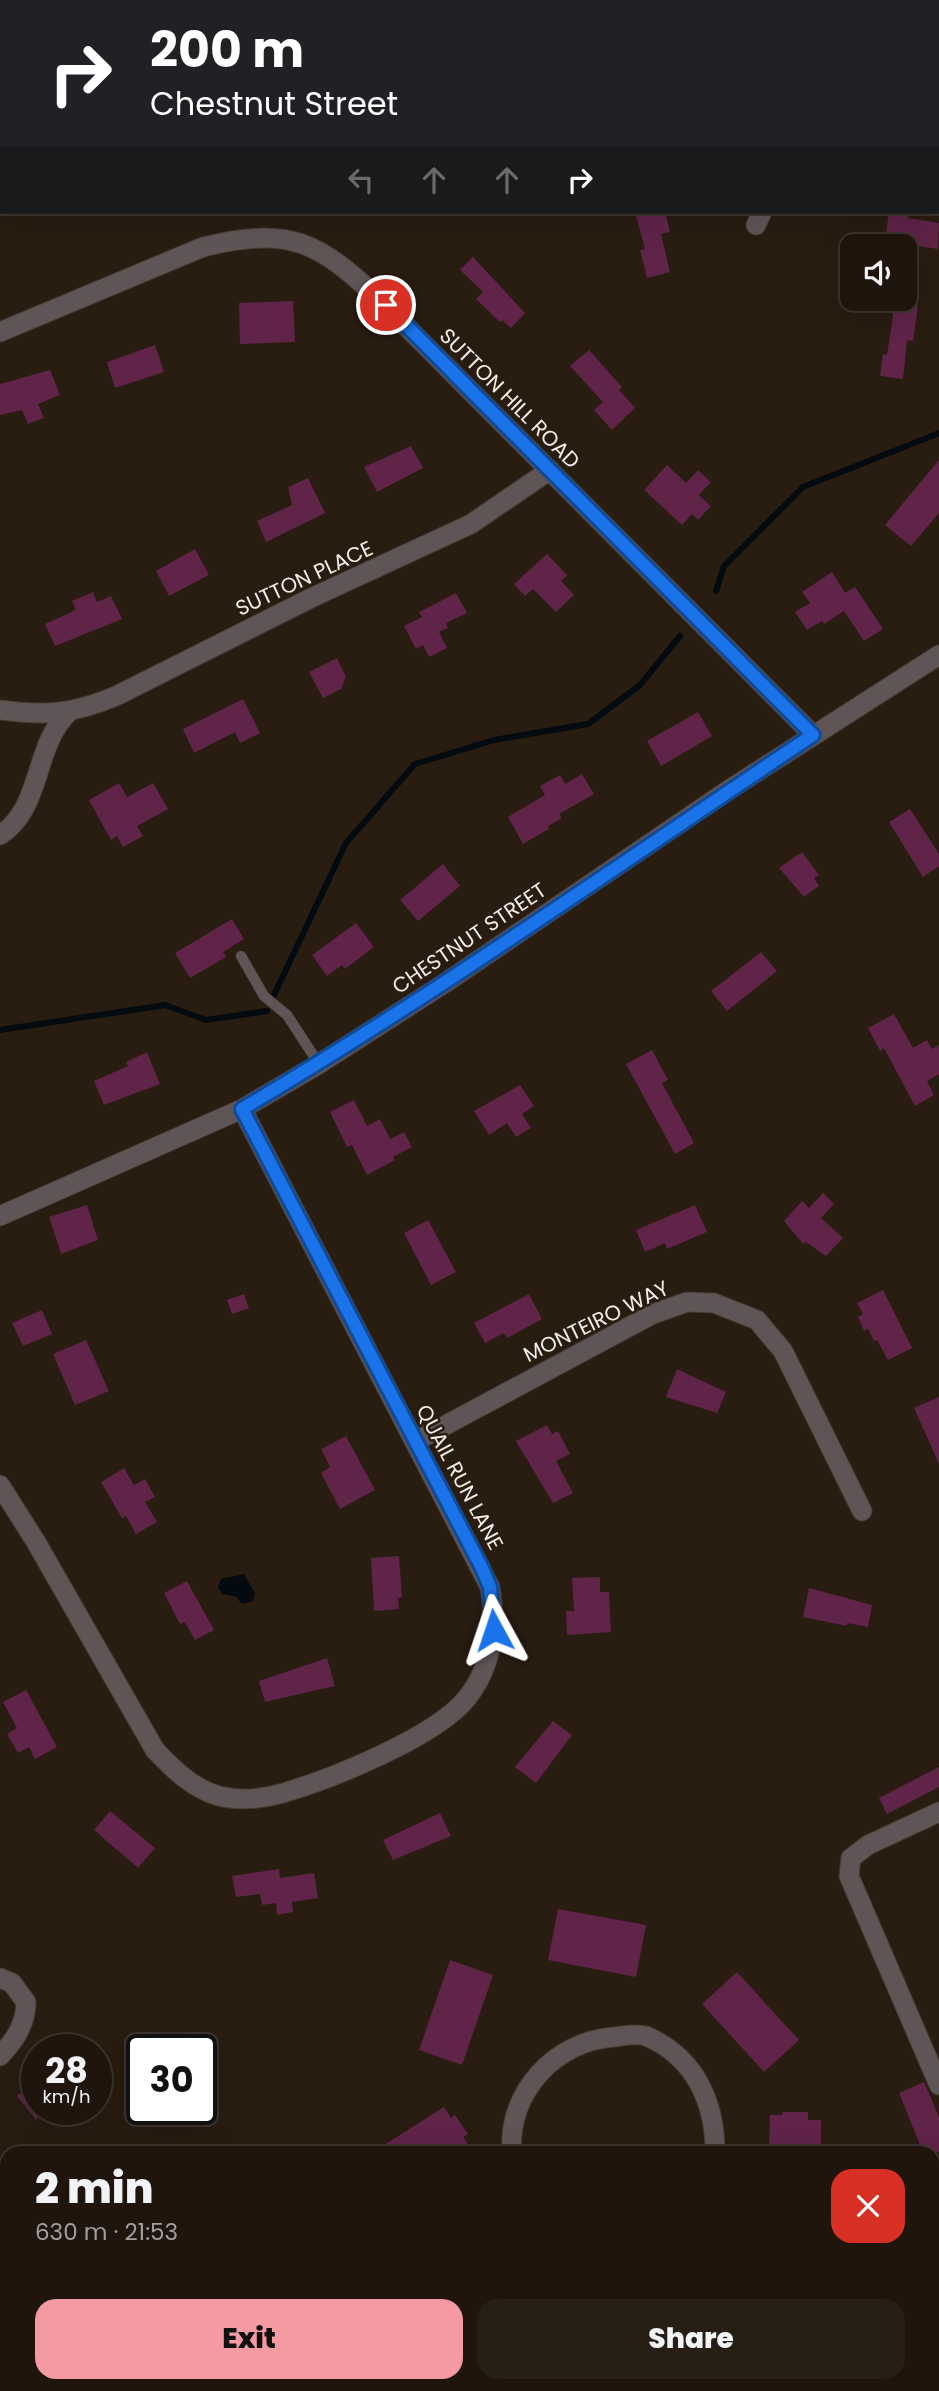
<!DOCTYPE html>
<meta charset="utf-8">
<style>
:root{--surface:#1f150d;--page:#271e16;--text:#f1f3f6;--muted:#a19f9d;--line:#3c342e;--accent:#f49aa2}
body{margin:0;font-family:Poppins,sans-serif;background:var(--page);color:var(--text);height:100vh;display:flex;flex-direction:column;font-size:26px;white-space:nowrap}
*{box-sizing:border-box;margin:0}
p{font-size:23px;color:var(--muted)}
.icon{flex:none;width:38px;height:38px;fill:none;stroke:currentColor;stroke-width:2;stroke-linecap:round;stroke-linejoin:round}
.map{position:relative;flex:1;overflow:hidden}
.drawer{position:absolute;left:0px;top:2146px;width:940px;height:247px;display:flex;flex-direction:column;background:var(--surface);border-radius:21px 21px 0 0;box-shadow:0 7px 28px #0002,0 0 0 2px var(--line)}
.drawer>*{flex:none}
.top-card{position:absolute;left:0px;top:0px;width:940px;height:214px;box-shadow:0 7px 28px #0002,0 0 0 2px var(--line);background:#202124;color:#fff;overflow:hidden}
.tools{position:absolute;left:840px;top:234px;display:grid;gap:14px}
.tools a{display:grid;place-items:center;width:77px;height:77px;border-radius:14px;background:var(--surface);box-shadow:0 7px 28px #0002,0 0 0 2px var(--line);font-size:35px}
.speed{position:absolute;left:21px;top:2034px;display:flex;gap:14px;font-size:35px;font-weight:700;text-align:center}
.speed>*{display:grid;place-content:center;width:91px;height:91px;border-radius:50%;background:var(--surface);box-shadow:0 7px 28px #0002,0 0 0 2px var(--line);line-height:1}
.speed small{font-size:18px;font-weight:400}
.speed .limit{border:4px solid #111;border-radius:10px;background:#fff;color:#111}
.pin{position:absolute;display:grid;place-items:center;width:60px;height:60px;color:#fff;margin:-30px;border:4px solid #fff;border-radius:50%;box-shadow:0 2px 7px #0007}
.me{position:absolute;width:77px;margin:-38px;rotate:355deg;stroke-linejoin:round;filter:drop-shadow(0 0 5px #0008)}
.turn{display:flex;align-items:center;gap:24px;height:147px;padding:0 35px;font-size:32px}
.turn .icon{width:91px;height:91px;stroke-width:2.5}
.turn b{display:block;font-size:49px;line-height:60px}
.lanes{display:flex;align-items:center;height:66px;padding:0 35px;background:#0003;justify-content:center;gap:35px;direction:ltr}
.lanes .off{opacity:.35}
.round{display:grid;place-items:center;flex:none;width:74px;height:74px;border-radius:21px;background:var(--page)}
.head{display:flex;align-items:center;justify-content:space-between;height:119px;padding:0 35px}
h1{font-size:42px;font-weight:800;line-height:52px}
.button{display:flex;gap:14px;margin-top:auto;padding:14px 35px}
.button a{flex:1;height:80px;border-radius:21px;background:var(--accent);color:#111;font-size:28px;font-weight:800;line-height:80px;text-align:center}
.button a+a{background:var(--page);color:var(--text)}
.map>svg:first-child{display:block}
.green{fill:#214e1e}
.water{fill:#030b10}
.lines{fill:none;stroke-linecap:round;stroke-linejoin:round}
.stream{stroke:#030b10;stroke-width:6}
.building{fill:#5f2448}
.lane-casing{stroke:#46392f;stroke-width:11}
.street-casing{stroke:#46392f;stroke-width:21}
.lane{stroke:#5f5557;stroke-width:10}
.street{stroke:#5f5557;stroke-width:19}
.route-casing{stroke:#114b97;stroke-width:18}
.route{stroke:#1a73e8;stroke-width:12}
.labels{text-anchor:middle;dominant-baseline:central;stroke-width:5;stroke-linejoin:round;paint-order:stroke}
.street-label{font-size:21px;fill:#f6ece4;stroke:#291c11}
</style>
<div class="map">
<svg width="939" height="2391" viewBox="0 0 939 2391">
<rect width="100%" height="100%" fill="#291c11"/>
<path class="green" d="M 72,2385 L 131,2385 L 133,2391 L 74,2391 Z"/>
<path class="water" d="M 244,1574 L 255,1593 L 253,1601 L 242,1604 L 235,1596 L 222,1594 L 218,1587 L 221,1579 Z"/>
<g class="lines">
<path class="stream" d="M 716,591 L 724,566 L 803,487 L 939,433
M 273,997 L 346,843 L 415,764 L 494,740 L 588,724 L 640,685 L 680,636
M 0,1030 L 165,1005 L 206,1020 L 267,1011"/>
</g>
<path class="building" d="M 635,212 L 665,212 L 670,232 L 661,234 L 670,272 L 647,278 L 640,250 L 645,249 Z
M 889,212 L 909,212 L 908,218 L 939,223 L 938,249 L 885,241 Z
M 473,257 L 525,313 L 511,328 L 502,320 L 500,322 L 476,299 L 483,292 L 460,270 Z
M 293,301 L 295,342 L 240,344 L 239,303 Z
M 895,302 L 918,305 L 913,341 L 907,340 L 903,379 L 880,376 L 883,354 L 887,355 Z
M 155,345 L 164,372 L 115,388 L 107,362 Z
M 589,350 L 622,387 L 619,390 L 635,408 L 612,430 L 594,410 L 603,402 L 570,366 Z
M 50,370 L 60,395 L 38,404 L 44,418 L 28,424 L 22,410 L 0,415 L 0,384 Z
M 411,446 L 423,468 L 377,492 L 364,467 Z
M 939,460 L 939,513 L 911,546 L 885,525 Z
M 667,465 L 686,483 L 698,470 L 711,482 L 699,495 L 711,506 L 698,520 L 692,514 L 682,525 L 644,490 Z
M 308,478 L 325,513 L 266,542 L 257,521 L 292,505 L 288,487 Z
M 195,549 L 209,575 L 169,596 L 156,571 Z
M 547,554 L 567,575 L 561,581 L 574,595 L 556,612 L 533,589 L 525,596 L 514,584 Z
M 832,572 L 845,593 L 855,587 L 883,629 L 864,641 L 844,611 L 824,624 L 822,621 L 807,630 L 795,612 L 810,603 L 802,592 Z
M 93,592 L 97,602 L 111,596 L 122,619 L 55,646 L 45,624 L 76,610 L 72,601 Z
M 456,593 L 467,613 L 446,623 L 448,628 L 439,632 L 447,648 L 429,657 L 423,645 L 416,649 L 404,626 L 422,617 L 419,612 Z
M 337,658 L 346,677 L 341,689 L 323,698 L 309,672 Z
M 243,699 L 260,733 L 240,743 L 235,732 L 194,753 L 183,729 Z
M 698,712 L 712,736 L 661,766 L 647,741 Z
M 582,774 L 594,794 L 559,814 L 562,818 L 548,826 L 549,829 L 523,844 L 508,817 L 545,795 L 540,786 L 560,775 L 565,784 Z
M 119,783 L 127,797 L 153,783 L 168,809 L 137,826 L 143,836 L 123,847 L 117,836 L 111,840 L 89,800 Z
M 910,809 L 939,854 L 939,866 L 923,877 L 889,822 Z
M 802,852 L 819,875 L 814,878 L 819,886 L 804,897 L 779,868 Z
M 443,864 L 460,886 L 418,921 L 400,900 Z
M 232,919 L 244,939 L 223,952 L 226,957 L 190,978 L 175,953 Z
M 356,923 L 374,947 L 345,969 L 342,965 L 327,976 L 312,955 Z
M 761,952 L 777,971 L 727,1011 L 711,991 Z
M 894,1014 L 913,1048 L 927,1040 L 932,1049 L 939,1045 L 939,1074 L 927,1081 L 934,1095 L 915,1106 L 884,1048 L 880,1051 L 868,1028 Z
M 652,1050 L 668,1080 L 662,1083 L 694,1143 L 675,1154 L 626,1064 Z
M 147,1052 L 160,1084 L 104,1105 L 94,1081 L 128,1066 L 126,1062 Z
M 520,1085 L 534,1106 L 522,1114 L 531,1128 L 516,1137 L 507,1123 L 489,1135 L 474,1111 Z
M 354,1100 L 367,1126 L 380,1119 L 390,1139 L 404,1132 L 412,1147 L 393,1157 L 395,1160 L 367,1175 L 352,1145 L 347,1147 L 330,1112 Z
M 823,1193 L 834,1204 L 821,1218 L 843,1238 L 826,1256 L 806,1242 L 803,1244 L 784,1221 L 802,1201 L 809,1208 Z
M 87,1205 L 98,1240 L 61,1254 L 49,1217 Z
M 695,1205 L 707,1232 L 667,1249 L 665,1243 L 645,1252 L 636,1230 Z
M 428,1220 L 456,1272 L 431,1285 L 404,1233 Z
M 883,1290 L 912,1348 L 888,1360 L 877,1340 L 874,1341 L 868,1329 L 864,1331 L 858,1317 L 863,1314 L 857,1303 Z
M 244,1294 L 249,1308 L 232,1314 L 227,1300 Z
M 529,1294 L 542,1319 L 507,1338 L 504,1333 L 485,1343 L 474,1323 Z
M 42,1310 L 52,1334 L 23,1346 L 12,1323 Z
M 86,1340 L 109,1391 L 75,1405 L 53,1354 Z
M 677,1369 L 726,1392 L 717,1413 L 666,1397 Z
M 939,1397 L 939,1464 L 914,1408 Z
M 547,1425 L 552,1434 L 558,1431 L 570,1454 L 556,1461 L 573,1493 L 553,1503 L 516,1441 Z
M 346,1436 L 375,1490 L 340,1509 L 321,1473 L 330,1467 L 321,1449 Z
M 124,1468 L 134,1485 L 145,1479 L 155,1497 L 145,1502 L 157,1522 L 136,1534 L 126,1516 L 122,1518 L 101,1482 Z
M 399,1556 L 402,1597 L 398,1598 L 399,1609 L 374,1611 L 371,1558 Z
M 600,1577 L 600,1592 L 609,1592 L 611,1632 L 567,1635 L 566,1611 L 574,1611 L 572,1578 Z
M 187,1581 L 214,1630 L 195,1640 L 185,1622 L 180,1624 L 164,1593 Z
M 809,1588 L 872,1605 L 868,1627 L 847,1623 L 847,1626 L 803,1617 Z
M 327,1658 L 335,1686 L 265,1702 L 259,1681 Z
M 26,1690 L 57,1747 L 35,1759 L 29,1747 L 18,1753 L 7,1734 L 17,1728 L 3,1702 Z
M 553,1721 L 572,1735 L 536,1783 L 515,1767 Z
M 939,1767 L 939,1787 L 887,1814 L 879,1798 Z
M 110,1811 L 155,1848 L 138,1868 L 94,1830 Z
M 440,1813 L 451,1836 L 393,1860 L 383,1840 Z
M 279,1869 L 280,1878 L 314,1873 L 318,1898 L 292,1902 L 293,1912 L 277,1915 L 276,1903 L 262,1905 L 260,1894 L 236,1897 L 232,1876 Z
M 558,1909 L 646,1925 L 636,1977 L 548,1960 Z
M 450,1960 L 493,1975 L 462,2065 L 419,2050 Z
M 737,1972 L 799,2040 L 764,2072 L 702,2004 Z
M 37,2080 L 37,2121 L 17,2096 Z
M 924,2082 L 939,2117 L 939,2152 L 923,2152 L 899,2093 Z
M 444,2107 L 451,2118 L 455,2115 L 468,2134 L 463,2137 L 473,2152 L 373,2152 Z
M 783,2112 L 808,2112 L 808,2120 L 821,2120 L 821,2152 L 769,2152 L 770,2115 L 782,2115 Z"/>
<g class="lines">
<g class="lane-casing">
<path id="lane" d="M 241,956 L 264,996 L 287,1015 L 319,1064"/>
</g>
<g class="street-casing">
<path id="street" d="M 938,167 L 939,167
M 756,225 L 762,212
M 0,332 L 203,247 C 291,226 318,241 382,302 L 813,735
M 0,710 C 46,716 73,714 116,696 L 311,598 L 471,524 L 550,470
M 0,835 C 43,808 33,745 69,712
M 0,1216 L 242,1109 L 319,1064 L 448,981 L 727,791 L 939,655
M 416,1441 L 653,1314 L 687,1302 L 714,1303 L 757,1320 L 783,1351 L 862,1511
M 0,1485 L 36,1542 L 155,1750 C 173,1769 193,1789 219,1796 C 239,1801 263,1799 283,1793 C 331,1779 436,1737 467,1698 C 493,1665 497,1627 490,1587 L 242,1109
M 939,1812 L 868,1845 L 851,1858 L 849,1876 L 939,2085
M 0,1978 L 12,1983 L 26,2002 C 26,2024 15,2040 0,2056
M 512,2152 C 507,2093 555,2041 614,2037 C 623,2036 637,2033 646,2036 C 695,2057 715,2102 715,2152
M 933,2294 L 939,2294"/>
</g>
<use href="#lane" class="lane"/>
<use href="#street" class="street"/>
</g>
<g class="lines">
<g class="route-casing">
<path id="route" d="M 386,305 L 813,735 C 624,861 438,993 242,1109 L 482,1568 L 490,1587 L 494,1630"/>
</g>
<use href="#route" class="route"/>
</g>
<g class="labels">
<g class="street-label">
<text transform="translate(510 398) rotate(45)">SUTTON HILL ROAD</text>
<text transform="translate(304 578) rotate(-25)">SUTTON PLACE</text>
<text transform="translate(469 938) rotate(-34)">CHESTNUT STREET</text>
<text transform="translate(596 1321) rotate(-26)">MONTEIRO WAY</text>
<text transform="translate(460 1477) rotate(62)">QUAIL RUN LANE</text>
</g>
</g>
</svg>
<div class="tools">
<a><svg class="icon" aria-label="sound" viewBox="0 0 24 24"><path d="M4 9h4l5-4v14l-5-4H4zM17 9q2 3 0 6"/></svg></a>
</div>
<div class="speed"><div>28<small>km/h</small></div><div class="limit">30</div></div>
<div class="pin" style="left:386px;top:305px;background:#d93025"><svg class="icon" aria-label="arrive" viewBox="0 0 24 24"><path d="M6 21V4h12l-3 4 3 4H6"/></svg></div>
<svg class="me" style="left:494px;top:1630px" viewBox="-20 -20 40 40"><path d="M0-17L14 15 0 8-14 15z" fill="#1a73e8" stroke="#fff" stroke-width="4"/></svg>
<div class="top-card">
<div class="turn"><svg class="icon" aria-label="right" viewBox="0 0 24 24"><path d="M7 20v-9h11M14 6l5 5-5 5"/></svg><div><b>200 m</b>Chestnut Street</div></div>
<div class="lanes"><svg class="icon off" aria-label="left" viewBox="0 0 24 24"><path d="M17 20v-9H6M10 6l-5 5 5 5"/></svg><svg class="icon off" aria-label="ahead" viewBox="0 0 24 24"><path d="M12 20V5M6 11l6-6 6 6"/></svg><svg class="icon off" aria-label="ahead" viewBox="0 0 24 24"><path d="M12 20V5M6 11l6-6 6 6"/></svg><svg class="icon" aria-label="right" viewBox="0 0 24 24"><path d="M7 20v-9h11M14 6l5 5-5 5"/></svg></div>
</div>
<section class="drawer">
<div class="head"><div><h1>2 min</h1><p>630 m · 21:53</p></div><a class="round" style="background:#d93025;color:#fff"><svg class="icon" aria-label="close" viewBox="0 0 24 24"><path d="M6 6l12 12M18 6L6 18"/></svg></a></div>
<div class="button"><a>Exit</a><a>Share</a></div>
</section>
</div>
